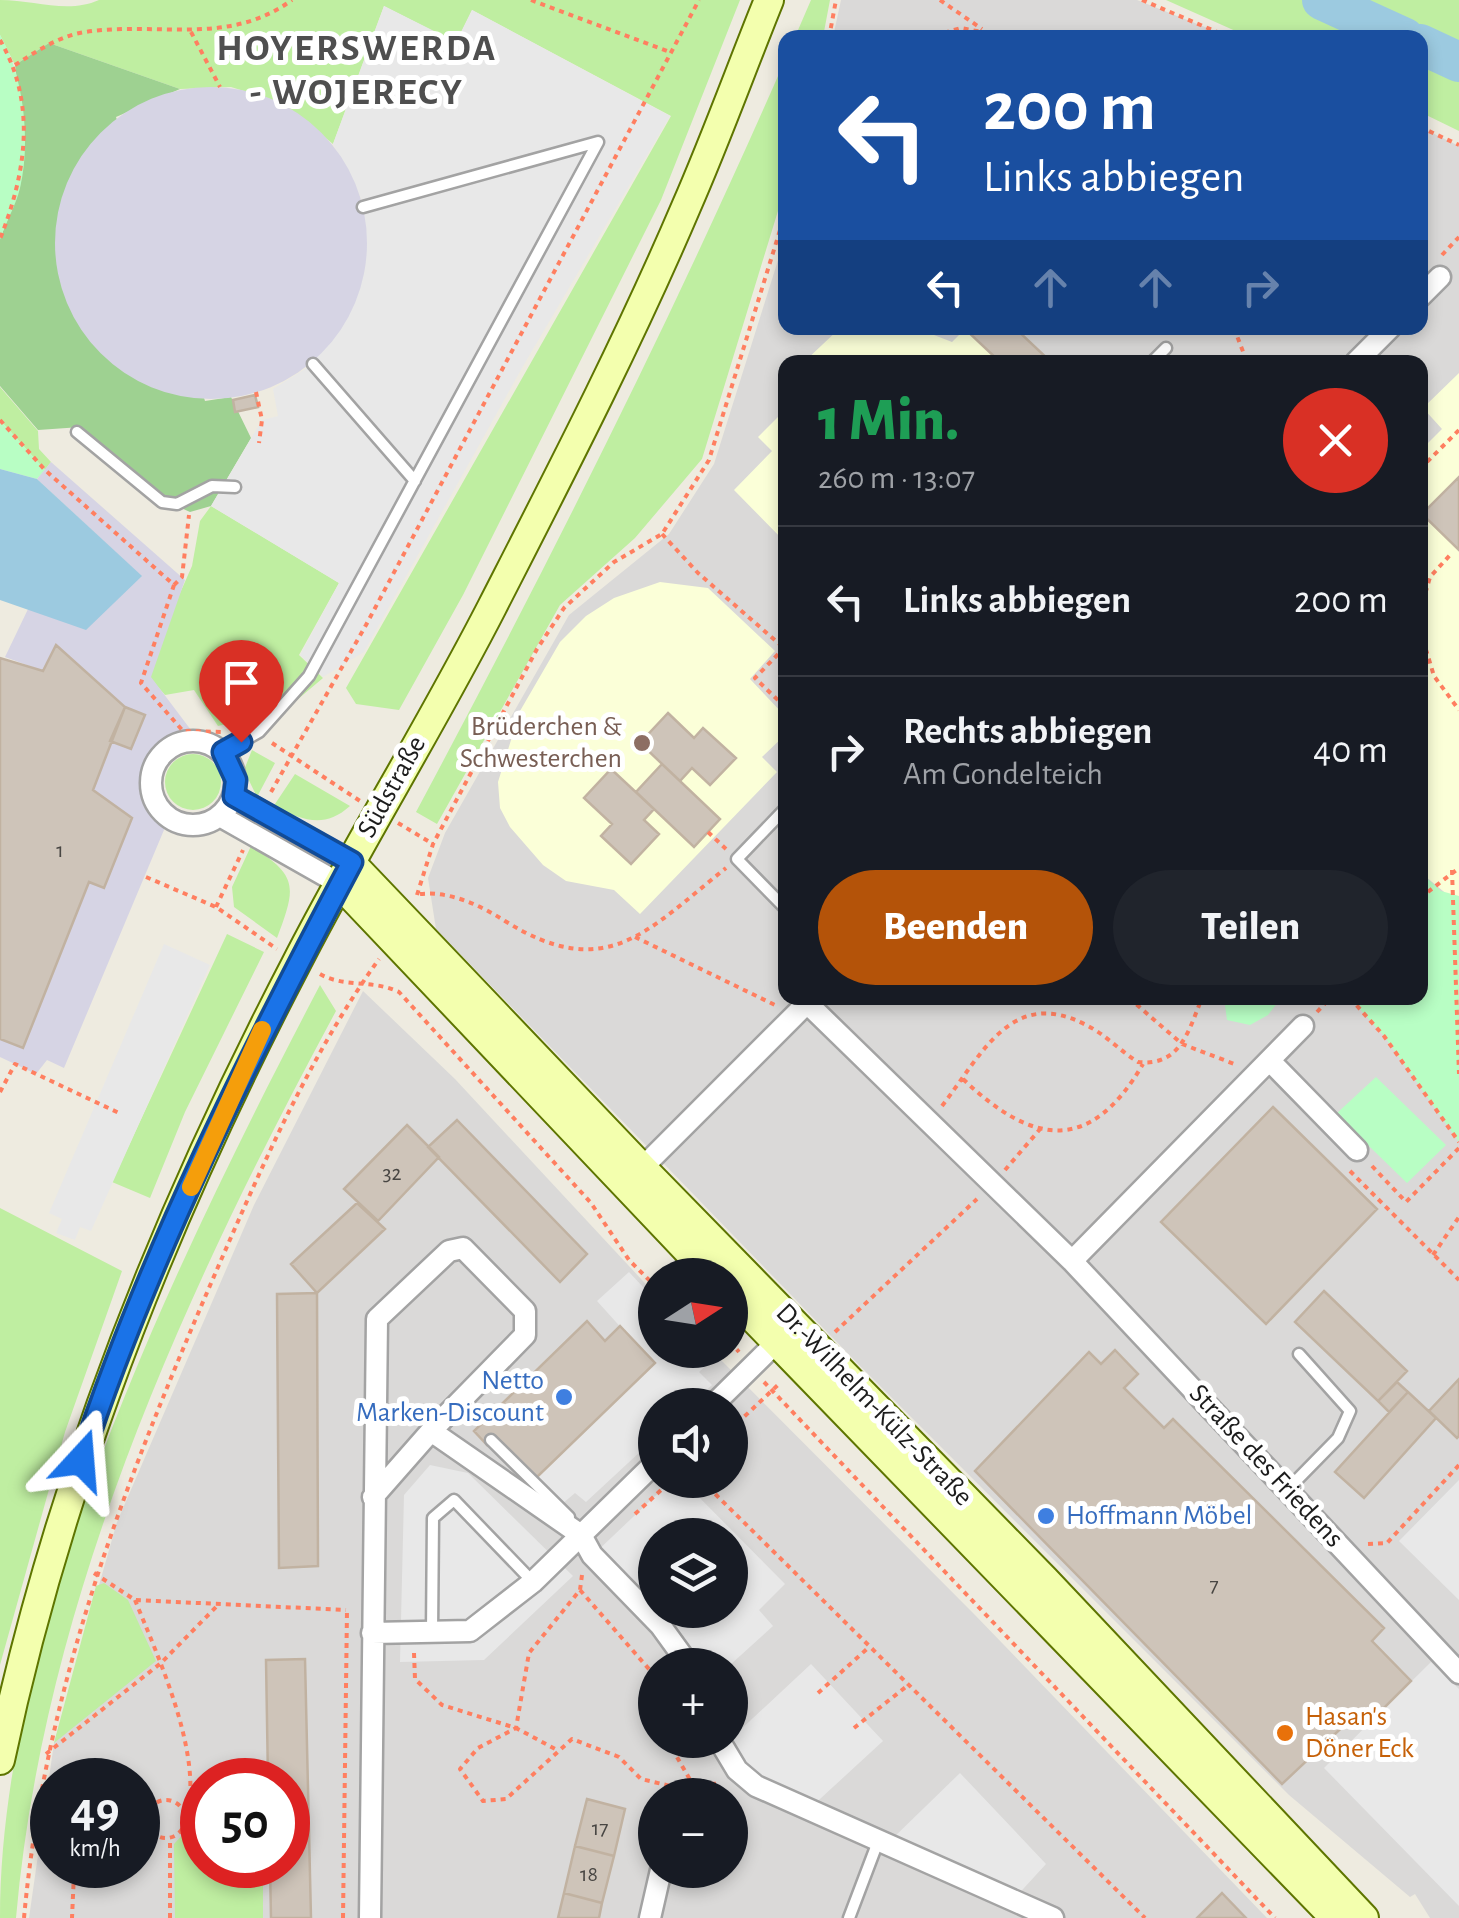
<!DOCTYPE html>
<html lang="de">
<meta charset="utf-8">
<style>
:root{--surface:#171b24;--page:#20242c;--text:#f1f3f6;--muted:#9ea1a6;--line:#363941;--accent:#b45309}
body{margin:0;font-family:"Alegreya Sans",sans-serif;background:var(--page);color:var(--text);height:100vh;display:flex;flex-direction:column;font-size:38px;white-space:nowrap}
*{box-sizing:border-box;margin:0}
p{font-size:32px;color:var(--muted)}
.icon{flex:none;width:55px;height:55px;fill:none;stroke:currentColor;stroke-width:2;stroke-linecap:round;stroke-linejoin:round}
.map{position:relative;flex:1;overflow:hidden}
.details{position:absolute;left:778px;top:355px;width:650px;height:650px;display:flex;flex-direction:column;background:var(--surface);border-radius:20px;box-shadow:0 5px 15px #0003}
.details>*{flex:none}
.banner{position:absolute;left:778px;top:30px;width:650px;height:305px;border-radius:20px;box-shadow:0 5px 15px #0003;background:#1a4fa0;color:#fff;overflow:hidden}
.needle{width:65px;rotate:78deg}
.controls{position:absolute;left:638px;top:1258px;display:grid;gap:20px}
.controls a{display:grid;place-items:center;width:110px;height:110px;border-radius:50%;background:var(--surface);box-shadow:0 5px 15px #0003;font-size:50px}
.speed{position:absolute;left:30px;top:1758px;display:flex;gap:20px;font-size:50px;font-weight:700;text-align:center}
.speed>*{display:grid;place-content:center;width:130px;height:130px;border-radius:50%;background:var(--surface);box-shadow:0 5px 15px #0003;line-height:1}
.speed small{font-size:25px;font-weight:400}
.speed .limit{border:15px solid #d22;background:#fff;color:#111}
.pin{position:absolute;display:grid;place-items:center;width:85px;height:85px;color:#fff;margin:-102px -42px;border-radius:50% 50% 50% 0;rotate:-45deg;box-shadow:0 0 10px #0007}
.pin .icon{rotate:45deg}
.me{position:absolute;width:110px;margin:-55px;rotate:19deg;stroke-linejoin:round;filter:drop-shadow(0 0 8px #0008)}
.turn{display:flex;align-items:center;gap:35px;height:210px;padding:0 40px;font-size:45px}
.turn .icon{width:130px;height:130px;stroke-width:2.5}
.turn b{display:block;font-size:70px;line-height:85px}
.lanes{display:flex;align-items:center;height:95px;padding:0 40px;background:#0003;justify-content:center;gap:50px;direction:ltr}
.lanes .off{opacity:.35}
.round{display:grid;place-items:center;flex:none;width:105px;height:105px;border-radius:52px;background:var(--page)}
.overview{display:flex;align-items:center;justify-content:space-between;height:170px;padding:0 40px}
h1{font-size:60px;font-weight:800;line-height:75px;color:#1e9e55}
.cta{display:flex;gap:20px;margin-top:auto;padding:20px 40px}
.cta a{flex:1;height:115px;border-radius:60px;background:var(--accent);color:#fff;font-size:40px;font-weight:800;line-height:115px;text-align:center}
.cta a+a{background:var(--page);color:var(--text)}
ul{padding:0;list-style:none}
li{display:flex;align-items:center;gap:30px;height:150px;padding:0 40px;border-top:2px solid var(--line)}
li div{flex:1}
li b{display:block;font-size:38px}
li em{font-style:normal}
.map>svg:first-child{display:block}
.residential{fill:#dad9d8;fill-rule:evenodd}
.education{fill:#fbffd8}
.grass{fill:#bfeea1}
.forest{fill:#9ed191}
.park{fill:#b8fec4}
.parking{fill:#e8e8e8;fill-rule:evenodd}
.plaza{fill:#d6d4e4}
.water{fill:#9ccae0}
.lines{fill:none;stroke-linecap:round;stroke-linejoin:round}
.river{stroke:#9ccae0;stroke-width:40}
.building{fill:#cec4b9;stroke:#c1b2a1;stroke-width:2.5}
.lane-casing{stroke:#a3a3a3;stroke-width:15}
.street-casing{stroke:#a3a3a3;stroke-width:25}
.secondary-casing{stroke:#5e7500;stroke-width:32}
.path{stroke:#ff7f60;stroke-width:4;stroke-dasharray:5 5;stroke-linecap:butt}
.lane{stroke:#fff;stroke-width:10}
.street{stroke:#fff;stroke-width:20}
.secondary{stroke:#f3ffae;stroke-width:28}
.route-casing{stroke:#114b97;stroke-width:25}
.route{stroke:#1a73e8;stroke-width:18}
.slow{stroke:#f59e0b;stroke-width:18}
.education-dot{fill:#8d6e63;stroke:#fff;stroke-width:4}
.shop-dot{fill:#3f7fe0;stroke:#fff;stroke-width:4}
.food-dot{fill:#e8710a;stroke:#fff;stroke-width:4}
.labels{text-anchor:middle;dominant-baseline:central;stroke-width:10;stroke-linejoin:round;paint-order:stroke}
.number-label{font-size:22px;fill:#484643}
.education-label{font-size:28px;fill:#785e54;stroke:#fff;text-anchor:end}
.street-label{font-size:28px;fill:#1c1c1c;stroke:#fff}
.shop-label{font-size:28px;fill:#366cbe;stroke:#fff;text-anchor:end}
.food-label{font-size:28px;fill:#c56008;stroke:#fff;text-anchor:start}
.district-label{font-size:38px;font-weight:bold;letter-spacing:2.5px;fill:#4f4f4f;stroke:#fff}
</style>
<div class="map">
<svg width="1459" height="1918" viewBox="0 0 1459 1918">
<rect width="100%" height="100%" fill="#eeebe0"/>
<path class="residential" d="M 841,0 L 1137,0 L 1230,37 L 833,37 Z
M 1420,127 L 1459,146 L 1459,1918 L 1430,1918 L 1415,1894 L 1410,1897 L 1289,1795 L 861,1367 L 436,929 L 428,878 L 445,833 L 569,615 L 669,534 L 714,464 L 785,238 L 785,328 L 1420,328 ZM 785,362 L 1420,362 L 1420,998 L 785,998 Z
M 363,991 L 455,1079 L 655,1294 L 655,1350 L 711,1350 L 975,1615 L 1267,1918 L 29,1918 L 54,1743 L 117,1522 L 254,1205 ZM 655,1405 L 730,1405 L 730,1480 L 655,1480 ZM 655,1535 L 730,1535 L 730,1610 L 655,1610 ZM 655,1665 L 730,1665 L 730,1740 L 655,1740 ZM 52,1780 L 138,1780 L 138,1865 L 52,1865 ZM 202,1780 L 288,1780 L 288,1865 L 202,1865 ZM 655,1795 L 730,1795 L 730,1870 L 655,1870 Z"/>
<path class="education" d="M 840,328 L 916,328 L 952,342 L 966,328 L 1015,328 L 1051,362 L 804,362 Z
M 1459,373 L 1459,896 L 1449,896 L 1420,872 L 1420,451 L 1442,429 L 1423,408 Z
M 785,410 L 785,542 L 734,490 L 772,451 L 758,437 Z
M 660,582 L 708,588 L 775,651 L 750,679 L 785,716 L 785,735 L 762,757 L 777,772 L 640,914 L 614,890 L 566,881 L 543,865 L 510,827 L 500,808 L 498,782 L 520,711 L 560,642 L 586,616 L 614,598 Z"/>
<path class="grass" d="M 0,0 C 34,0 68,14 99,0 L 740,0 L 661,200 L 463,595 L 399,710 L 356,704 L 346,688 L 671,116 L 472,10 L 456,43 L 384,6 L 333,144 L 283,103 L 231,87 L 180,89 L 49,43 L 15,65 L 0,35 Z
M 811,0 L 830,0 L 823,37 L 795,37 Z
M 1166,0 L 1459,0 L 1459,131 L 1420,112 L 1420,38 L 1249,37 Z
M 785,60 L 785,188 L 702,459 L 635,538 L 560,605 L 437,824 L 416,812 C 548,565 673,317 785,60 Z
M 0,387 L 38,431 L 39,449 L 51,462 L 45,470 L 0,420 Z
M 211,506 L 339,583 L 299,655 L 323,678 L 259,732 L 239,721 L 218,726 L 194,690 L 165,695 L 145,672 L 192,566 L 200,521 Z
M 252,750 L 275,763 L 257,797 L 244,770 Z
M165 782a28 28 0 1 1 56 0a28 28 0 1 1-56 0Z
M 295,774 L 350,806 C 323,830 303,819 273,807 Z
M 251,846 C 299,876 296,887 277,938 L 234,907 L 232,887 Z
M 227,934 L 264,952 L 185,1112 L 150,1198 L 112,1182 Z
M 320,985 L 336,1011 C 185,1291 44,1598 16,1918 L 0,1918 C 0,1618 182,1249 320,985 Z
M 0,1208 L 122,1271 L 65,1432 L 0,1665 Z
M 104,1583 L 128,1600 L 156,1661 L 54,1743 L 96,1586 Z
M 202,1814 L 202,1865 L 263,1865 L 263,1918 L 175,1918 L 174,1844 Z"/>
<path class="forest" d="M 49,43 L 180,89 L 116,117 L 205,401 L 231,397 L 251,438 L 211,506 L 190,512 L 179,507 L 81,427 L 38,430 L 0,386 L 0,239 L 20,187 L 24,132 L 15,65 Z"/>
<path class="park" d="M 0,35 C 24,76 31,141 20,188 C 16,205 6,222 0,239 Z
M 0,420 L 45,470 L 37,479 L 0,469 Z
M 1420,872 L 1441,891 L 1459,896 L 1459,1142 L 1384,1036 L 1350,998 L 1420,998 Z
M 1224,998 L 1281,998 L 1268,1015 L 1250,1025 L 1227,1020 Z
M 1376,1077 L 1446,1145 L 1407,1183 L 1336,1114 Z"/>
<path class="parking" d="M 384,6 L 456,42 L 472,10 L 670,116 L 522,368 L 364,652 L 323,677 L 300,655 L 339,583 L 211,506 L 262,420 L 278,416 L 273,389 L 313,364 L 362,200 L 333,144 Z
M 164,944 L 210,965 L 91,1231 L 80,1227 L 75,1240 L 56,1233 L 62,1219 L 49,1213 Z
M 629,1272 L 655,1300 L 655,1350 L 702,1350 L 712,1360 L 699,1372 L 712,1385 L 690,1405 L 655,1405 L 655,1438 L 586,1502 L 575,1493 L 562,1504 L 536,1478 L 653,1363 L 597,1301 Z
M 430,1465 L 468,1473 L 573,1576 L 484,1660 L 400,1662 L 404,1495 Z
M 672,1480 L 682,1480 L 785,1584 L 759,1610 L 773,1626 L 730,1665 L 689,1665 L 593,1555 ZM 655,1535 L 730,1535 L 730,1610 L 655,1610 Z
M 1459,1480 L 1459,1600 L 1399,1541 Z
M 1431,1662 L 1459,1689 L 1459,1906 L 1324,1768 Z
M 811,1664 L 883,1741 L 808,1810 L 756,1786 L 721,1748 Z
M 960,1773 L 1046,1864 L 1014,1899 L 889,1842 Z"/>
<path class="plaza" d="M55 243a156 156 0 1 1 312 0a156 156 0 1 1-312 0Z
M 51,462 L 185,580 L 151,677 L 200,742 L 177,744 L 157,762 L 151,788 L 169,818 L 64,1068 L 47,1060 L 36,1074 L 0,1057 L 0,1039 L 23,1048 L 89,882 L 105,887 L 132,818 L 93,790 L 110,741 L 131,749 L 145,716 L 125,707 L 57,645 L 43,671 L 5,657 L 29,607 L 141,576 L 37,479 Z"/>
<path class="water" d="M 0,469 L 37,479 L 142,576 L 86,630 L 0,600 Z"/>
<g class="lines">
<path class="river" d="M 1322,0 L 1405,38
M 1420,44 L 1459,62"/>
</g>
<path class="building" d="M 1015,328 L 1051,362 L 1000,362 L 965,329 Z
M 255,395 L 258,407 L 235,412 L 233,400 Z
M 1459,477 L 1459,550 L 1422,514 Z
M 56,645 L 125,707 L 93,790 L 132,818 L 104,888 L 89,882 L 23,1048 L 0,1039 L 0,658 L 43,671 Z
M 125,707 L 145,715 L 131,749 L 110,741 Z
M 668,713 L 694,738 L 703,728 L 736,758 L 710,785 L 692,768 L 680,781 L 640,743 Z
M 662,764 L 720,819 L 694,847 L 636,792 Z
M 611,769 L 654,809 L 644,820 L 659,834 L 631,864 L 601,836 L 612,824 L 584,798 Z
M 1273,1107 L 1377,1209 L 1266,1324 L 1161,1222 Z
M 457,1120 L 587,1254 L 560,1282 L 428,1147 Z
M 407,1125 L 439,1157 L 378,1221 L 344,1189 Z
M 357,1203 L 385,1229 L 317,1293 L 291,1264 Z
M 1324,1291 L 1407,1371 L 1378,1401 L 1295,1322 Z
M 317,1293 L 318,1566 L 279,1568 L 277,1294 Z
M 587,1321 L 605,1341 L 620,1326 L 655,1363 L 536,1478 L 495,1436 L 487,1445 L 474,1431 Z
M 1115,1350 L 1138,1374 L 1124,1388 L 1164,1428 L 1173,1419 L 1384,1628 L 1372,1641 L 1411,1681 L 1365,1727 L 1354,1716 L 1282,1784 L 975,1471 L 1089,1352 L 1101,1364 Z
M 1459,1379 L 1459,1436 L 1457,1438 L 1429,1411 Z
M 1397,1382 L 1408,1392 L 1389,1412 L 1378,1401 Z
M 1408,1392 L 1436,1418 L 1364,1498 L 1335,1472 Z
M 305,1659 L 311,1918 L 271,1918 L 270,1865 L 288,1865 L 288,1780 L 268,1780 L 266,1660 Z
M 587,1799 L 625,1809 L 614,1856 L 575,1846 Z
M 575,1846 L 614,1856 L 602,1903 L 564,1893 Z
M 564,1893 L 602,1903 L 599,1918 L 558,1918 Z
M 1222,1893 L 1246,1918 L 1197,1918 Z"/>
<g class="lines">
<g class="lane-casing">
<path id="lane" d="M 1152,362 L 1166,348
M 313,364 L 415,481
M 77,432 L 162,502 L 177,504 L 212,486 L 235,487
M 223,752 L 259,732 L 309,676 L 598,142 L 363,207
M 785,809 L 737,859 L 785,908
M 491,1440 L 569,1517
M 1288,1489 L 1338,1438 L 1350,1411 L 1299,1354
M 432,1633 L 433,1518 L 454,1500 L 533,1582
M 849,1918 L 879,1839"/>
</g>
<g class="street-casing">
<path id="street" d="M 1420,297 L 1440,277
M 1356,362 L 1390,328
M151 783a42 42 0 1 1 84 0a42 42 0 1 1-84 0Z
M 234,796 L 351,863
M 220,816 L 340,884
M 807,1003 L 1072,1261 L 1459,1673
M 1270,1061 L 1357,1150
M 642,1168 L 812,998
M 1072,1261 L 1303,1026
M 713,1405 L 786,1333
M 373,1497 L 431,1431 L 581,1535 L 592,1555 L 660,1625 L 689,1665
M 372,1633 L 470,1631 L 533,1582 L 655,1463
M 719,1740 L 737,1770 L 756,1786 L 1053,1918
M 370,1918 L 377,1319 L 449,1251 L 463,1248 L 525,1311 L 525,1335 L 431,1431
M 650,1918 L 661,1870"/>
</g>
<g class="secondary-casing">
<path id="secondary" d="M 351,863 L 642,1168 L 1045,1580 L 1364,1918
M 340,884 L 711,1275
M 730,1294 L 1335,1918
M 0,1760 C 58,1483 165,1215 296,964 C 358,843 430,728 492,607 C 559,476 628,343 686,207 C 716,139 741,69 769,0"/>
</g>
<path class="path" d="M 531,0 L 670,52
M 940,0 L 982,29
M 1142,0 L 1231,38
M 191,32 L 220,87
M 829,38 L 836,0
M 925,38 L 961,28 L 1014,38
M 0,40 C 37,104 26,173 0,239
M 15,65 C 37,51 59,36 85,32 C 158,21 227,47 292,0
M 1420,127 L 1459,145
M 1442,255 L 1459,237
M 1234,328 L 1247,362
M 256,392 L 262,420 L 259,443
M 0,420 L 45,470 L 174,585 L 141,683 L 183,731 L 225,732
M 1420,469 L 1459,430
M 662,534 L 698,573 L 784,648
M 174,585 L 182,577 L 189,515
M 1420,612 L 1430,577 L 1450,555
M 1420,630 L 1434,676 L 1459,710
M 785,647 L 755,678 L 785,707
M 272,743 L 360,801
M 271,792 L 366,625 L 699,0
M 398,823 L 433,844
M 708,832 L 726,849
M 1452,870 L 1459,1074
M 146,877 L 216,907 L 277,949
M 420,894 C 450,891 480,905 505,921 C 606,984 647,931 726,868
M 417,895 L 433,844 L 537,649 L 564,608 L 614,562 L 662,534 L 709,460 L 785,214
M 1420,898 L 1459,868
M 216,907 L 243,850
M 635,937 L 775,1005
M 320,974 C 344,988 372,979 399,992 L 591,1203 L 629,1260 L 655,1286
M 1129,998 L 1182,1044 L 1237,1065
M 1350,998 L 1384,1036 L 1459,1142
M 1317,1012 L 1330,998
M 963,1079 C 1032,1145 1090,1155 1143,1064
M 0,1092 L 15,1064 L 119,1113
M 942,1106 C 982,1054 1012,986 1086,1025 C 1105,1034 1120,1051 1138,1062 C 1181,1067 1189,1029 1202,998
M 1372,1166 L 1406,1202 L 1459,1148
M 1005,1170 L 1041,1128
M 1350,1171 L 1459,1280
M 1433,1255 L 1459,1217
M 835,1332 L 977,1199
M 730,1342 L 739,1352
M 764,1382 L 1275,1918
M 730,1430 L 780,1383
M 701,1480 L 1145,1918
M 635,1514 L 672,1480
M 1368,1544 L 1387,1543 L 1459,1465
M 94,1573 L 135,1600 L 346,1610
M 582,1575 L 580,1590 L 529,1653 L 516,1728 L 478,1748 L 460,1769 L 483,1801 L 506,1799 L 572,1739 L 619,1757 L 641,1779 L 679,1788
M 580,1590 L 655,1676
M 135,1600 C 158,1657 205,1758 186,1819
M 414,1653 L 415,1679 L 442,1705 L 516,1728 L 559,1751
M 818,1693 L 868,1648
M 854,1728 L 907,1686
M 667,1740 L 692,1783
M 46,1754 L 161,1663 L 216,1607
M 678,1795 L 679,1788 L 692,1783 L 721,1784
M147 1819a19 19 0 1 1 38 0a19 19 0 1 1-38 0Z
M 39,1802 L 52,1829
M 70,1865 L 74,1873 L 72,1918
M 74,1873 L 84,1865
M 24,1918 C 45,1688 124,1484 215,1274 C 262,1166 310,1055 379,959
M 170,1918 L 170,1839
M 343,1918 L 347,1610"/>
<use href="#lane" class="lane"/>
<use href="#street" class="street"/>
<use href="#secondary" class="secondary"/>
</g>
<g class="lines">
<g class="route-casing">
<path id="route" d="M 81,1460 C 149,1254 250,1054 352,862 L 234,796 L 236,780 L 223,752 L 241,742"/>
</g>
<use href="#route" class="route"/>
<path class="slow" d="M 191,1187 L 262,1030"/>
</g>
<circle class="education-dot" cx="642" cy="743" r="10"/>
<g class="shop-dot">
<circle cx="564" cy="1397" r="10"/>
<circle cx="1046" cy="1516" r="10"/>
</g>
<circle class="food-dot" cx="1285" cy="1733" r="10"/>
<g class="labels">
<g class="number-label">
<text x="60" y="850">1</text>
<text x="392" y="1173">32</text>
<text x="1214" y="1585">7</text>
<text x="600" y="1828">17</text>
<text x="589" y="1874">18</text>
</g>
<g class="education-label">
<text x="622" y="727">Brüderchen &amp;<tspan x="622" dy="32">Schwesterchen</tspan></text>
</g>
<g class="street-label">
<text transform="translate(392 787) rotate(-61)">Südstraße</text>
<text transform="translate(874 1405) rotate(46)">Dr.-Wilhelm-Külz-Straße</text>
<text transform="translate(1266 1466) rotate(47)">Straße des Friedens</text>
</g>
<g class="shop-label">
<text x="544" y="1381">Netto<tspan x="544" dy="32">Marken-Discount</tspan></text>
<text x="1066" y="1516" text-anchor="start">Hoffmann Möbel</text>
</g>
<g class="food-label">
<text x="1305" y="1717">Hasan's<tspan x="1305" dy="32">Döner Eck</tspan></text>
</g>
<g class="district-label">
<text x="357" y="49">HOYERSWERDA<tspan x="357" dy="44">- WOJERECY</tspan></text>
</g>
</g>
</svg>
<div class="controls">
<a><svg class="needle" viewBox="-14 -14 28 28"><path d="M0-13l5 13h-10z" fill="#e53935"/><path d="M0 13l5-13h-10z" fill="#9ea1a6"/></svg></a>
<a><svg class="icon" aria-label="sound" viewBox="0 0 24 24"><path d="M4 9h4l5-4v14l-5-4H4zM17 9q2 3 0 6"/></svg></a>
<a><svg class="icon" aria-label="layers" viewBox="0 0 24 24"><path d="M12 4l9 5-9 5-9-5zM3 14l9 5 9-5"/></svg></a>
<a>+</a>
<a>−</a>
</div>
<div class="speed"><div>49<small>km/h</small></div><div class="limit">50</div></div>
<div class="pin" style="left:241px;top:742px;background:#d93025"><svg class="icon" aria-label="arrive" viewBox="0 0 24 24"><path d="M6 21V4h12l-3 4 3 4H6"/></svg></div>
<svg class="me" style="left:81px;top:1460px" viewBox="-20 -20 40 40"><path d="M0-17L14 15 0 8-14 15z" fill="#1a73e8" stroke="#fff" stroke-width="4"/></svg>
<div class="banner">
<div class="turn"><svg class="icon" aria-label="left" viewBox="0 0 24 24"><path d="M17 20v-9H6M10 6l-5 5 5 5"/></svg><div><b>200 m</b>Links abbiegen</div></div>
<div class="lanes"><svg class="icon" aria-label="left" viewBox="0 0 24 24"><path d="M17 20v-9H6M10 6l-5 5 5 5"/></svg><svg class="icon off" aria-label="ahead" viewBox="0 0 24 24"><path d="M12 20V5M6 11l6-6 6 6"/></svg><svg class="icon off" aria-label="ahead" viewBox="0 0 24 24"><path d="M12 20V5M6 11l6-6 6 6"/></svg><svg class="icon off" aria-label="right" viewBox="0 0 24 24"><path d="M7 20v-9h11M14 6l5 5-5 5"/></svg></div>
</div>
<section class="details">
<div class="overview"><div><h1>1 Min.</h1><p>260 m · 13:07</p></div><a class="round" style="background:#d93025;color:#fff"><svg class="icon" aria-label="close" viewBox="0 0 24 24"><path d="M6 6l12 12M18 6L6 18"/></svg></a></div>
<ul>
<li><svg class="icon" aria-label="left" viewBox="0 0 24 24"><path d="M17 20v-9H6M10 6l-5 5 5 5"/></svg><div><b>Links abbiegen</b></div><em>200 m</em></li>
<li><svg class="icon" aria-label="right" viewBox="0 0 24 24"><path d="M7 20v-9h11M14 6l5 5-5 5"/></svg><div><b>Rechts abbiegen</b><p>Am Gondelteich</p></div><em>40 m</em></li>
</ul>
<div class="cta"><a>Beenden</a><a>Teilen</a></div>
</section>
</div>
